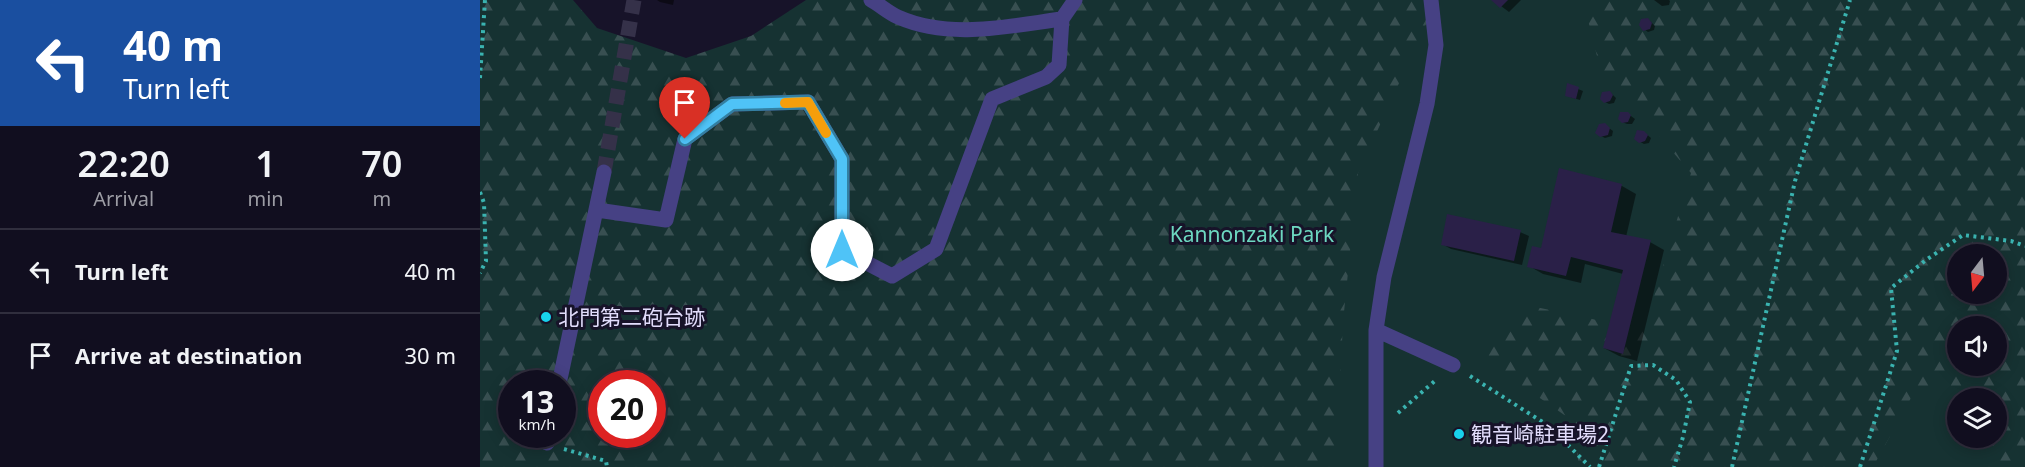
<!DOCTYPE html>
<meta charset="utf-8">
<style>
:root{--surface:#110e1f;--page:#1e1c2c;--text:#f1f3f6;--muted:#9c9ca4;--line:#302e3d}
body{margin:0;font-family:"Noto Sans","Noto Sans JP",sans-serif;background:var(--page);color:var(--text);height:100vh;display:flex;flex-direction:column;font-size:22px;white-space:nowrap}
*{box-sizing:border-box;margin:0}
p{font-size:20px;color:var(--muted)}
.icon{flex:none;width:33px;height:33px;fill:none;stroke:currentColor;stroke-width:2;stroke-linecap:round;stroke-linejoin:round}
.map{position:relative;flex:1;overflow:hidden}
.sheet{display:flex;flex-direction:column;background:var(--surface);width:480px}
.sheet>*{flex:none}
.banner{background:#1a4fa0;color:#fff;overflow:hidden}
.needle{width:39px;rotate:196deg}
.controls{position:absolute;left:1467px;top:244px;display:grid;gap:12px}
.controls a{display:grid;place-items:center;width:60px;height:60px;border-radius:50%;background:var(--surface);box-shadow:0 3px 15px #0003,0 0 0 2px var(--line);font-size:30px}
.speed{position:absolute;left:18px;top:370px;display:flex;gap:12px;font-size:30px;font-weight:700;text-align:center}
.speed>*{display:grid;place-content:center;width:78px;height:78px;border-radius:50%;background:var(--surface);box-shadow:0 3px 15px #0003,0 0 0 2px var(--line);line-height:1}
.speed small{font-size:15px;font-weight:400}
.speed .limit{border:9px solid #d22;background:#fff;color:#111}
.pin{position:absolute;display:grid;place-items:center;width:51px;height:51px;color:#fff;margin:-62px -26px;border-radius:50% 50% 50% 0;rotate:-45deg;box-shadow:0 0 6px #0007}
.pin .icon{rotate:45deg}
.me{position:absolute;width:66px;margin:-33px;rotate:0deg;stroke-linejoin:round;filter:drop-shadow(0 0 4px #0008)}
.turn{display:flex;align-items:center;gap:21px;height:126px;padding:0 24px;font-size:27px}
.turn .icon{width:78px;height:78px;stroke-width:2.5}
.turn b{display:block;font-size:42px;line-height:51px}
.eta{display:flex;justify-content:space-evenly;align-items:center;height:102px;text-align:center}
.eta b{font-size:36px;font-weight:600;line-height:42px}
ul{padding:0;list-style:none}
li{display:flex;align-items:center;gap:18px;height:84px;padding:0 24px;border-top:2px solid var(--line)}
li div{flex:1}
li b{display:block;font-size:22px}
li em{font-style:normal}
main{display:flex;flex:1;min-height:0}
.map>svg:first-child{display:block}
.green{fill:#163232;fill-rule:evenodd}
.forest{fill:url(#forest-firs);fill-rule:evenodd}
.shadow{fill:#0007}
.building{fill:#2a2048}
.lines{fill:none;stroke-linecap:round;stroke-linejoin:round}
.minor-tunnel{stroke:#353149;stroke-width:15;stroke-dasharray:15 8;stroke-linecap:butt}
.path{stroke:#3ab3b0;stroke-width:4;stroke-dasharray:3 4.5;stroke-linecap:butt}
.minor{stroke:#464184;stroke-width:15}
.route-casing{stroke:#337fa1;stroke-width:15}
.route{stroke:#4fc3f7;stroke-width:10}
.slow{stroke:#f59e0b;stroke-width:10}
.poi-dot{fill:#18d1ed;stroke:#171329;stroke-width:2}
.labels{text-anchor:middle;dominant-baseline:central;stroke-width:6;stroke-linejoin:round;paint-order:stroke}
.park-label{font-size:21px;fill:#6dd8c1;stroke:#171329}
.poi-label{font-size:21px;fill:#e2ddfc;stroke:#171329;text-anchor:start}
</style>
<main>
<section class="sheet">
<div class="banner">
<div class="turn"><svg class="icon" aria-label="left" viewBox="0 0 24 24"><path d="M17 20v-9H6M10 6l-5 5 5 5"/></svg><div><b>40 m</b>Turn left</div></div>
</div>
<div class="eta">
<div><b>22:20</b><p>Arrival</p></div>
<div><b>1</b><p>min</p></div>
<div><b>70</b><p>m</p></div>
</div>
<ul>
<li><svg class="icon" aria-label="left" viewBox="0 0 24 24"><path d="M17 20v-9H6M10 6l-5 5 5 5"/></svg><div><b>Turn left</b></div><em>40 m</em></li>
<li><svg class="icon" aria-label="arrive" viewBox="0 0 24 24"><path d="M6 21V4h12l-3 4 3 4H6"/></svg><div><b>Arrive at destination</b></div><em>30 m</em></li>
</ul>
</section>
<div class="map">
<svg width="1545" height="467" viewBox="0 0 1545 467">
<defs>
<pattern id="forest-firs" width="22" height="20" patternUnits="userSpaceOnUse" patternTransform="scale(1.5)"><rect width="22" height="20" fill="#163232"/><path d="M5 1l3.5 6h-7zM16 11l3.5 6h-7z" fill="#384f51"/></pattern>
</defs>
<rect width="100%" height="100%" fill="#171329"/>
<path class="green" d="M 0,0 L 51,144 L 561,0 L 1545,0 L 1545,467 L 0,467 ZM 1478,255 L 1516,255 L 1516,294 L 1478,294 ZM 1478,327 L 1516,327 L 1516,366 L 1478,366 ZM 32,384 L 82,384 L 82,435 L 32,435 ZM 122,384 L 172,384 L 172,435 L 122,435 ZM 1478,399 L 1516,399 L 1516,438 L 1478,438 Z"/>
<path class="forest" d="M 0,0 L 93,0 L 117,28 L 206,58 L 271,36 L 326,0 L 957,0 L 878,173 L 863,322 L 856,467 L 0,467 ZM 32,384 L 82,384 L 82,435 L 32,435 ZM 122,384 L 172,384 L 172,435 L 122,435 Z
M 1103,0 L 1545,0 L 1545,467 L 1500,467 L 1503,438 L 1516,438 L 1516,399 L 1437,387 L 1393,467 L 1099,467 L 1093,421 L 999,356 L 1051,306 L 1164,330 L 1211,173 L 1120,68 ZM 1478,255 L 1516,255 L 1516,294 L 1478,294 ZM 1478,327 L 1516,327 L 1516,366 L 1478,366 Z"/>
<path class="shadow" d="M 177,0 L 194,0 L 193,5 L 180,2 Z
M 1013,0 L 1041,0 L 1029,12 Z
M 1174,0 L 1189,0 L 1190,1 L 1189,5 L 1182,6 Z
M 1168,19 L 1175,26 L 1174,30 L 1168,32 L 1164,29 Z
M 1088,85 L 1103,91 L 1100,100 L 1090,97 Z
M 1130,92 L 1136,98 L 1134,103 L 1129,104 L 1125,102 Z
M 1147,113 L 1155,119 L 1152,124 L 1147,124 L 1142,122 Z
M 1125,125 L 1133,131 L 1132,136 L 1125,138 L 1121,136 Z
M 1164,132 L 1171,138 L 1169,143 L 1164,144 L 1155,139 Z
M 1080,169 L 1142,186 L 1156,194 L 1146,237 L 1170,242 L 1184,250 L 1157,361 L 1139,356 L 1124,348 L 1143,274 L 1105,264 L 1101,283 L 1063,274 L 1049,266 L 1062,250 Z
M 1040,232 L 1049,236 L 1042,265 L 971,249 L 962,244 Z"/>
<path class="building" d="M 1011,0 L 1028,0 L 1020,8 Z
M 1168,18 L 1172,23 L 1170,29 L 1163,31 L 1159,25 L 1161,19 Z
M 1087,83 L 1099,87 L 1096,99 L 1085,96 Z
M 1130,91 L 1133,95 L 1130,101 L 1124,103 L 1120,99 L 1122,92 Z
M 1140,112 L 1148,112 L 1151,115 L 1148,122 L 1142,123 L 1138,119 Z
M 1125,123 L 1130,128 L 1128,135 L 1120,137 L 1115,133 L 1119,124 Z
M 1157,130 L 1164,131 L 1168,135 L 1165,141 L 1159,143 L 1154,139 Z
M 1079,168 L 1142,184 L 1131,232 L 1171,240 L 1143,354 L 1123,348 L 1143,270 L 1091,257 L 1086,276 L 1047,267 L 1052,246 L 1061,248 Z
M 967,214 L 1041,230 L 1034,261 L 961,245 Z"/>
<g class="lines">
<path class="minor-tunnel" d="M 124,172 L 154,0"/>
<path class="path" d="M 0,78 L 5,0
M 0,192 L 4,203 L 6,261 L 0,273
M 990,376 L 1069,426 L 1110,467
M 918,413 L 957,379
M 84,449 L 126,461 L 127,467
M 1119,467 L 1151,366 L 1173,365 L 1196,380 L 1210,402 L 1203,437 L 1194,467
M 1252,467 L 1315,181 L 1370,0
M 1380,467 L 1417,351 L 1411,288 L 1446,260 L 1483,235 L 1531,241 L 1545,246"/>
<path class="minor" d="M 391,0 C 400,5 409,13 418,17 C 470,40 529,26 582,19
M 117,210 L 186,220 L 205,139 L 252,104 L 328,102 L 362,159 L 362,250 L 412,276 L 456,249 L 512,99 L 566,77 L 579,65 L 582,19 L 595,0
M 896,330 L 973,365
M 79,384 L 124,172
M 67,443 L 68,435
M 896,467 L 896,330 L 904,277 L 947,104 L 956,45 L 951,0"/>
</g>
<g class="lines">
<g class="route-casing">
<path id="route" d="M 205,139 L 252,104 L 328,102 L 362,159 L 362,250"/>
</g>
<use href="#route" class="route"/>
<path class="slow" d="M 305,103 L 328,102 L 346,133"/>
</g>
<g class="poi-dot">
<circle cx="66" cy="317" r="6"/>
<circle cx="979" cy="434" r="6"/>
</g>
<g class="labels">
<g class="park-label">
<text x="772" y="234">Kannonzaki Park</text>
</g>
<g class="poi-label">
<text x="78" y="317">北門第二砲台跡</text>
<text x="991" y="434">観音崎駐車場2</text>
</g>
</g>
</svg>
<div class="controls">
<a><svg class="needle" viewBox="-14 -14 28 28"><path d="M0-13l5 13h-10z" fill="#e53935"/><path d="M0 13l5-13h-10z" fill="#9c9ca4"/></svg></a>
<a><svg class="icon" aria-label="sound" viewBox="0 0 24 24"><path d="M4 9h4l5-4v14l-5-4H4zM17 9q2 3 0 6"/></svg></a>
<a><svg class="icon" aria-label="layers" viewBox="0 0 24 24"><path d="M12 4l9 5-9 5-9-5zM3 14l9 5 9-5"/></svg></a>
</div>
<div class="speed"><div>13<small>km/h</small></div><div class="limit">20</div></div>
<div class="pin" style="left:205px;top:139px;background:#d93025"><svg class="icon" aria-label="arrive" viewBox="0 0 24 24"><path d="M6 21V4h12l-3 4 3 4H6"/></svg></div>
<svg class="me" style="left:362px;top:250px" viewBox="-20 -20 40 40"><circle r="19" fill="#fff"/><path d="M0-13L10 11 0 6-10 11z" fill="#4fc3f7"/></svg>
</div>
</main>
